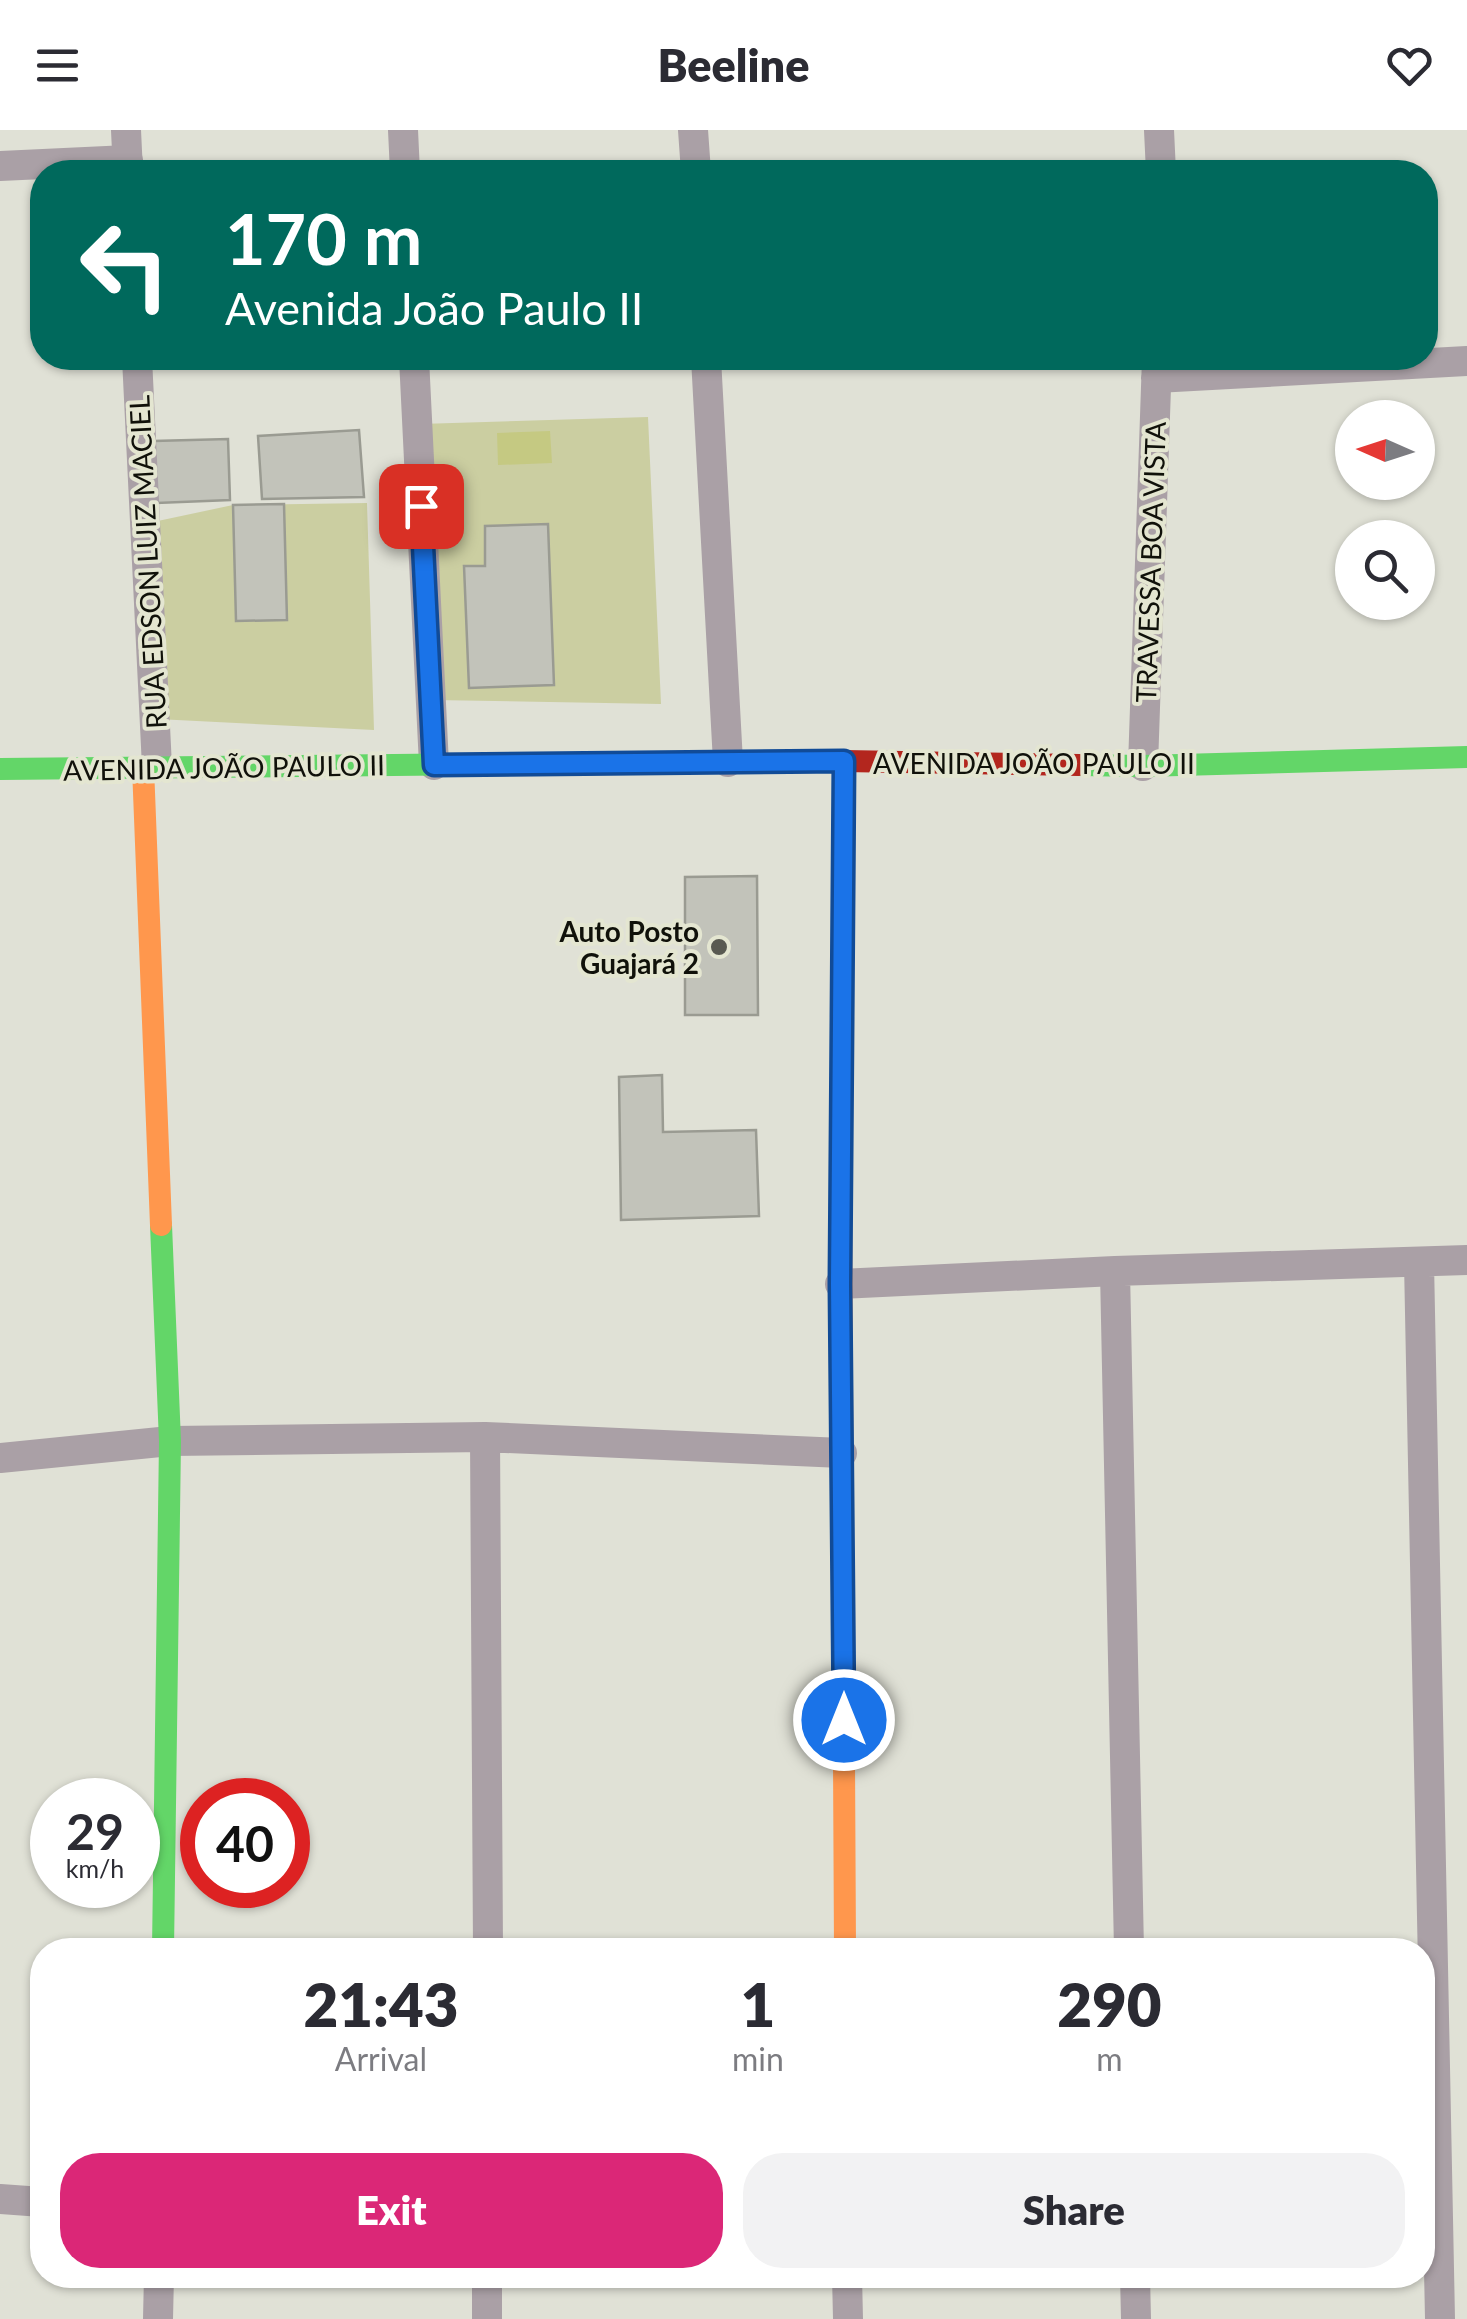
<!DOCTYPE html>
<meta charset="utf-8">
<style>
:root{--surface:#fff;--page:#f2f2f3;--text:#2b2b33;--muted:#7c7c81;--accent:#db2777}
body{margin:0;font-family:Lato,sans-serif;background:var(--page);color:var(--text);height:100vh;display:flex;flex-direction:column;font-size:38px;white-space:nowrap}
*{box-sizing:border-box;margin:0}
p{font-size:32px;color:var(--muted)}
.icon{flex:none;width:55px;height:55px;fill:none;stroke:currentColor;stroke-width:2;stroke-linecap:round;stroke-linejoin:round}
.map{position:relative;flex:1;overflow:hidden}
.details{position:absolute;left:30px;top:1808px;width:1405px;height:350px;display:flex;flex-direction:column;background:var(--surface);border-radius:40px;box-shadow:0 2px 8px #0004}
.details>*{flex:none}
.hud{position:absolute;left:30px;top:30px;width:1408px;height:210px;border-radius:40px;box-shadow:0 2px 8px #0004;background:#00695c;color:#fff;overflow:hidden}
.needle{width:65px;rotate:273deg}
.fabs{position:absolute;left:1335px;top:270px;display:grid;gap:20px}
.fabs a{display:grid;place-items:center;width:100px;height:100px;border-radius:50%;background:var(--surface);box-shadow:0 2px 8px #0004;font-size:50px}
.speed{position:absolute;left:30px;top:1648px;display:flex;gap:20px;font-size:50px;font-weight:700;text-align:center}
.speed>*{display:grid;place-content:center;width:130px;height:130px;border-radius:50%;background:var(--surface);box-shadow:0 2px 8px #0004;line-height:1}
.speed small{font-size:25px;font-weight:400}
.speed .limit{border:15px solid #d22;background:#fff;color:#111}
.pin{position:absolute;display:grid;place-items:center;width:85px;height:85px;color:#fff;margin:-42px;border-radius:20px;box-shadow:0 5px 15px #0006}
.me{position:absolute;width:110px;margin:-55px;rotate:0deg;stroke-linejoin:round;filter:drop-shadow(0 0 8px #0008)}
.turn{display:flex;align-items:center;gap:35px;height:210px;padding:0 30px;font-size:45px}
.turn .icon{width:130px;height:130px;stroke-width:2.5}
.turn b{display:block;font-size:70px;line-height:85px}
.eta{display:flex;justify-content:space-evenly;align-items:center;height:170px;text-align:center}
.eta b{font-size:60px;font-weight:800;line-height:70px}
.button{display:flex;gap:20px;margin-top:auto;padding:20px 30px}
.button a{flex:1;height:115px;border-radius:40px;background:var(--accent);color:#fff;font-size:40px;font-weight:800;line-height:115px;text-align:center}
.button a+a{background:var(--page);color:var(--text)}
header{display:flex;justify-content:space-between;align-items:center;height:130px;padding:0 30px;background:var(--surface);font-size:45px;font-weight:800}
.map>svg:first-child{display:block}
.green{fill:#cbcea1}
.water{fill:#c5c982}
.building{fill:#c2c3ba;stroke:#9a9b92;stroke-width:2.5}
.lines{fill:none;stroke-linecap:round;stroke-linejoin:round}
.street{stroke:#aaa0a6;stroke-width:30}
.fast{stroke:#63d668;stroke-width:22}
.slow{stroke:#ff974d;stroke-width:22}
.jam{stroke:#b3261e;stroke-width:22}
.route-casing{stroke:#114b97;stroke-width:25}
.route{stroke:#1a73e8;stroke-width:18}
.poi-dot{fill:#595a51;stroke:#e4e6d1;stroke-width:4}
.labels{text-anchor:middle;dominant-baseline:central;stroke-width:8;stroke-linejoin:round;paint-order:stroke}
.street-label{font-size:28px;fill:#10110a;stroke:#e4e6d1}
.poi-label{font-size:28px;font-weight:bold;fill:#10110a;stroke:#e4e6d1;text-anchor:end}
</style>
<header><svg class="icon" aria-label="menu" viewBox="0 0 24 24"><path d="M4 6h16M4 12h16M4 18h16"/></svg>Beeline<svg class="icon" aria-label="heart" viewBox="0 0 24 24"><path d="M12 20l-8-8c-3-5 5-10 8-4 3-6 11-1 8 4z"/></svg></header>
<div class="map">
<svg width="1467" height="2189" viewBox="0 0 1467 2189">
<rect width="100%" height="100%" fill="#e0e1d6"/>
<path class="green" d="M 648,287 L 661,574 L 434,570 L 420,294 Z
M 367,373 L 374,600 L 157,589 L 153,392 L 233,375 Z"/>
<path class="water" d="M 550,301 L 552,333 L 498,335 L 497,303 Z"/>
<path class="building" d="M 359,300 L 364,367 L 262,369 L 258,306 Z
M 228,309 L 230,370 L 157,373 L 154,311 Z
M 284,374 L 287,490 L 236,491 L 233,375 Z
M 548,394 L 554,555 L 469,558 L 464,436 L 485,436 L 485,396 Z
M 757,746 L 758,885 L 685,885 L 685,747 Z
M 662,945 L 663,1002 L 756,1000 L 759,1086 L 621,1090 L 619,947 Z"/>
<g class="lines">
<path class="street" d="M 126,0 L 128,42
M 403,0 L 405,42
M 693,0 L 696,42
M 1159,0 L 1161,42
M 0,36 L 128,30
M 137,228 L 157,637
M 414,228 L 434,635
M 706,228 L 728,632
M 1156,248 L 1467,231
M 1143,636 L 1157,228
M 1419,1132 L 1440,2189
M 1115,1141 L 1129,1820
M 840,1154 L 1115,1141 L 1467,1130
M 485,1307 L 488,1820
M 0,1328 L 170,1311 L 485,1307 L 842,1323
M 0,2069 L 42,2072
M 847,2145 L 848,2189
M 1135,2145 L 1136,2189
M 158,2189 L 159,2145
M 487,2189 L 487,2145"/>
<path class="fast" d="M 1079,635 L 1143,636 L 1467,627
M 0,639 L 586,633
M 161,1095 L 170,1311 L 163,1820"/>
<path class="slow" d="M 143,637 L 161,1095
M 841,1063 L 845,1820"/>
<path class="jam" d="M 586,633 L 844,631 L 1079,635
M 841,1063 L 844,631"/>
</g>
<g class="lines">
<g class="route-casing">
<path id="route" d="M 421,376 L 434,635 L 844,631 L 840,1154 L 844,1590"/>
</g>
<use href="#route" class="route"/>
</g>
<circle class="poi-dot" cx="719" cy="817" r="10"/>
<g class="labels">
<g class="street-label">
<text transform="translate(147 432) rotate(-93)">RUA EDSON LUIZ MACIEL</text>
<text transform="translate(1150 432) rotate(-88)">TRAVESSA BOA VISTA</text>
<text x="1034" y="633">AVENIDA JOÃO PAULO II</text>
<text transform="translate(224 637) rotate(-1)">AVENIDA JOÃO PAULO II</text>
</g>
<g class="poi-label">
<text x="699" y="801">Auto Posto<tspan x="699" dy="32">Guajará 2</tspan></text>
</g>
</g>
</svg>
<div class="fabs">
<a><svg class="needle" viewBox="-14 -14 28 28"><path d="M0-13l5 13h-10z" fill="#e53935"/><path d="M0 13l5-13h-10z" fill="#7c7c81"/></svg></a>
<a><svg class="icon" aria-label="search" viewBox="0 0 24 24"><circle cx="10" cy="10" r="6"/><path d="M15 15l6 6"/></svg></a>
</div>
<div class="speed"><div>29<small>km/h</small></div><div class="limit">40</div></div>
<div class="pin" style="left:421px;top:376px;background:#d93025"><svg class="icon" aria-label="arrive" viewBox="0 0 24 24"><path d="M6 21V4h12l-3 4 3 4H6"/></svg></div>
<svg class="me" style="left:844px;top:1590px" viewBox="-20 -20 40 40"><circle r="17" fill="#1a73e8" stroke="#fff" stroke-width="3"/><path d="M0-11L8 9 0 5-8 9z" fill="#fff"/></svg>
<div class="hud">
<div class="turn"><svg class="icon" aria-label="left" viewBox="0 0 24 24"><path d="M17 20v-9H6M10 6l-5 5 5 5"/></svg><div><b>170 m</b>Avenida João Paulo II</div></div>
</div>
<section class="details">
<div class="eta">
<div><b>21:43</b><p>Arrival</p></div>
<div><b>1</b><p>min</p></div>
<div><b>290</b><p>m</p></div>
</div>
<div class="button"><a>Exit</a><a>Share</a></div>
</section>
</div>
